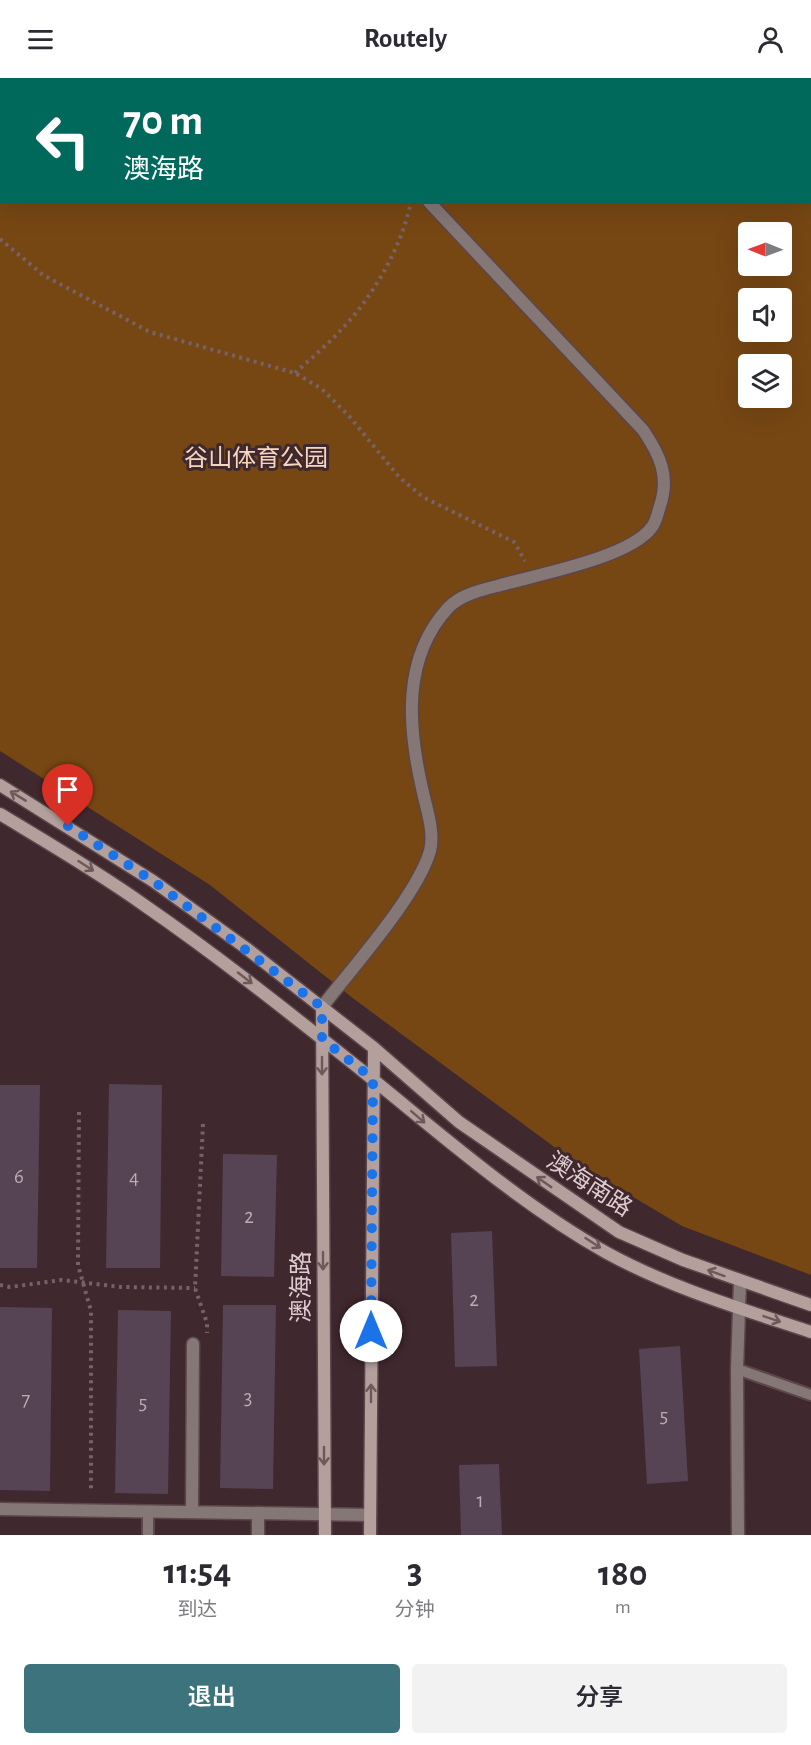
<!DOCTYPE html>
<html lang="zh">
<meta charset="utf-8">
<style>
:root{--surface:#fff;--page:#f2f2f3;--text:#2b2b33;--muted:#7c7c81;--accent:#3d737d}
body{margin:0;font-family:"Alegreya Sans","Noto Sans SC",sans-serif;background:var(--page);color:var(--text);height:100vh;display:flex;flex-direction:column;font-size:22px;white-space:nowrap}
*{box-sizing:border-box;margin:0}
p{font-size:20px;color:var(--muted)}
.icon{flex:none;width:33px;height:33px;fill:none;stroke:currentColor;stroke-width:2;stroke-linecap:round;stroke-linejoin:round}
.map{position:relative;height:1457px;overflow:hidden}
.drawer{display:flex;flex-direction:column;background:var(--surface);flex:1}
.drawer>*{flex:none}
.hud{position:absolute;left:0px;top:0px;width:812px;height:126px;box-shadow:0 6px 24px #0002;background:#00695c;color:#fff;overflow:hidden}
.needle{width:39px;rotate:271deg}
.controls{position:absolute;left:738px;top:144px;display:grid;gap:12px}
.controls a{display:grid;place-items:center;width:54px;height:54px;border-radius:6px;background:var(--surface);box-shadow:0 6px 24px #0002;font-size:30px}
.pin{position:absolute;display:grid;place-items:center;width:51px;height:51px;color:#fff;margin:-62px -26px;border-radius:50% 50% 50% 0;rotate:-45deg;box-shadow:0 0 6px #0007}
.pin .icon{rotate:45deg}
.me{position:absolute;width:66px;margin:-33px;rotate:0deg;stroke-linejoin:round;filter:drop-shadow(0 0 4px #0008)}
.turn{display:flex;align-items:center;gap:21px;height:126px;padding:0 24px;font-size:27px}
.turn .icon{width:78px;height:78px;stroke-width:2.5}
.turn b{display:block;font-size:42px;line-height:51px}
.eta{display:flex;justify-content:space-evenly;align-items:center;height:102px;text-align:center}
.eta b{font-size:36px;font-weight:600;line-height:42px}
.primary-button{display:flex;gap:12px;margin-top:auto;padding:12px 24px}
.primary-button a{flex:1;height:69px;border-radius:6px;background:var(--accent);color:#fff;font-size:24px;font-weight:600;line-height:69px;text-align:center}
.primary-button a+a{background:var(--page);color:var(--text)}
header{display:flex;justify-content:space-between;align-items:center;height:78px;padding:0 24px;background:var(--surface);font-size:27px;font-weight:600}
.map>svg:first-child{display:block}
.green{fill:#774713;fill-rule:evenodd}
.building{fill:#564354}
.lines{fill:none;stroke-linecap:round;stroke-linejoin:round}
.service-casing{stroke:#5c464c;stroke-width:14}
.minor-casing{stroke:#5c464c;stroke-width:15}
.secondary-casing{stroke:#5c464c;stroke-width:15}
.path{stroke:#776268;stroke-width:4;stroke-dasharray:3 4.5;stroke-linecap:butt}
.service{stroke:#847775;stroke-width:10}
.minor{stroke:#847775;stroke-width:12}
.secondary{stroke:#b39f9b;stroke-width:12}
.oneway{stroke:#6e585a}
.route{stroke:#1a73e8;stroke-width:10;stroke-dasharray:0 18}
.labels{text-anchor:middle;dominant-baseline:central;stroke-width:6;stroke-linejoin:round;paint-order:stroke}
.number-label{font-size:21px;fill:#bbaab2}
.park-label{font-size:24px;fill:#f5d7bd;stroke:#40282f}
.street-label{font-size:24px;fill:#ddcdd1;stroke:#40282f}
</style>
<header><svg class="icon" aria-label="menu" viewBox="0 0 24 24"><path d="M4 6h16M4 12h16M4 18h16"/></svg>Routely<svg class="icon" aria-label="person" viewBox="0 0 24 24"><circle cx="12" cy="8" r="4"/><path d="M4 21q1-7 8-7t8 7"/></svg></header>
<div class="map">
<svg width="811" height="1457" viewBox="0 0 811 1457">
<rect width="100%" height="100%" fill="#40282f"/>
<path class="green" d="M 0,0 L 811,0 L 811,1197 L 682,1148 L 576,1085 L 354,921 L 210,807 L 0,673 ZM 2,2 L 810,2 L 810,124 L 2,124 ZM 748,154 L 782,154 L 782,188 L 748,188 ZM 748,220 L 782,220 L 782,254 L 748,254 ZM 748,286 L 782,286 L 782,320 L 748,320 Z"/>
<path class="building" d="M 109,1006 L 162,1007 L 160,1190 L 106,1190 Z
M 0,1007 L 40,1007 L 37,1190 L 0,1190 Z
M 223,1076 L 277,1077 L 274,1199 L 221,1198 Z
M 492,1153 L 497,1288 L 455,1289 L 451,1155 Z
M 223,1227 L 276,1227 L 273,1411 L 220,1410 Z
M 0,1229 L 52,1230 L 50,1413 L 0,1412 Z
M 118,1232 L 171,1233 L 168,1416 L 115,1415 Z
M 680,1268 L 688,1403 L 647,1406 L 639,1271 Z
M 499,1386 L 502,1457 L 461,1457 L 459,1387 Z"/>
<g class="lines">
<g class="service-casing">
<path id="service" d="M 737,1291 L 811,1317
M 148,1457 L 148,1433"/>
</g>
<g class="minor-casing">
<path id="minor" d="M 341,0 L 341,2
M 322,929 C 352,890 417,818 430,773 C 435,753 426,730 422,710 C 408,649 402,580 448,530 C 460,517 481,512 497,508 C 535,497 630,480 652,449 C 656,444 658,434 660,428 C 670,398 660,377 643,352 L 429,124
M 0,1431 L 370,1437
M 192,1434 L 193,1266
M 258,1457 L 258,1435
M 738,1457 L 737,1291 L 740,1203"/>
</g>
<g class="secondary-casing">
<path id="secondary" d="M 0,707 L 153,803 L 246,870 L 374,970 L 459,1044 L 619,1154 L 683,1182 L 811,1227
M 0,736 C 48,765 98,794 144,827 C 215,876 282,929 350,983 C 433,1049 513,1122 607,1175 C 671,1210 742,1231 811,1254
M 322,929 L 325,1457
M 370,1457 L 374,970"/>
</g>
<path class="path" d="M 71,2 L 72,0
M 0,89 L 2,87
M 0,161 L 43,197 L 150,254 L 295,295 L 322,311 L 349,338 L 399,399 L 423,419 L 514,464 L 525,483
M 295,295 C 310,281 326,268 340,253 C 372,220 400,172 410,128
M 79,1034 L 78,1187 L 91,1233 L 91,1414
M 203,1046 L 195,1210 L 207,1245 L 207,1255
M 0,1207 L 10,1209 L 62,1202 L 121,1209 L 195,1210"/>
<use href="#service" class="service"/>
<use href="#minor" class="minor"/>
<use href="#secondary" class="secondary"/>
</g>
<defs><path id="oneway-shaft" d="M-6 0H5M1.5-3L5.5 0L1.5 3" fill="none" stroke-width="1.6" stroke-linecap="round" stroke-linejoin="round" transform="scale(1.5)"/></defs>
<g class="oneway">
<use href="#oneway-shaft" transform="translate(18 718) rotate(-149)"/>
<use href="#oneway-shaft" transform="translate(86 788) rotate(33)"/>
<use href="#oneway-shaft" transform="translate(245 900) rotate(38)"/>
<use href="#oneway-shaft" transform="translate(322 988) rotate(90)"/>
<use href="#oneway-shaft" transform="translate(418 1039) rotate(41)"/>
<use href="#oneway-shaft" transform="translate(544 1104) rotate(-145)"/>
<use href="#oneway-shaft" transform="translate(593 1165) rotate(33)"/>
<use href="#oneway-shaft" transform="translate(323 1183) rotate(90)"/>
<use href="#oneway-shaft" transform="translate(716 1195) rotate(-160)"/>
<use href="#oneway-shaft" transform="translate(772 1241) rotate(19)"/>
<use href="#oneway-shaft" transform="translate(371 1315) rotate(-90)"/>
<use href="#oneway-shaft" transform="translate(324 1378) rotate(90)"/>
</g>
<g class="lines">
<path class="route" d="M 68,748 L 153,803 L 322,929 L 322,961 L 373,1001 L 371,1253"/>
</g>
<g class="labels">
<g class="number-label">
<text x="19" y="1098">6</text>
<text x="134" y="1099">4</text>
<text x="249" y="1138">2</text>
<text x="474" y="1221">2</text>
<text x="248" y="1319">3</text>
<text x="26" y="1321">7</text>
<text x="143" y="1324">5</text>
<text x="664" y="1337">5</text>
<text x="480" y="1422">1</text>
</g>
<g class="park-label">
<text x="256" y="381">谷山体育公园</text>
</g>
<g class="street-label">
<text transform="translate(589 1107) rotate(33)">澳海南路</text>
<text transform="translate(302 1209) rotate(-90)">澳海路</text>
</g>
</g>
</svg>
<div class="controls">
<a><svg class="needle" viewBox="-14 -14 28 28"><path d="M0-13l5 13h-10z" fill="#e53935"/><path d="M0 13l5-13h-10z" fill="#7c7c81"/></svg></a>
<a><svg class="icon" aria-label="sound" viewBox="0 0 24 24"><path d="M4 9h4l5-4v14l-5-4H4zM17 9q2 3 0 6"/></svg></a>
<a><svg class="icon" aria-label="layers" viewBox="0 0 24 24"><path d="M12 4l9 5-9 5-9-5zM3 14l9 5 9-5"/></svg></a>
</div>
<div class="pin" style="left:68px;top:748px;background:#d93025"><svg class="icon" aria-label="arrive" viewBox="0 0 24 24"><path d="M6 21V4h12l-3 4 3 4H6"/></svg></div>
<svg class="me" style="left:371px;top:1253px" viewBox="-20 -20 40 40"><circle r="19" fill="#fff"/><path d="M0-13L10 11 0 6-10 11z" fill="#1a73e8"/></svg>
<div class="hud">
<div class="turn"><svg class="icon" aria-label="left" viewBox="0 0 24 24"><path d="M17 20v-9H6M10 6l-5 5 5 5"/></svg><div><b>70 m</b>澳海路</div></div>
</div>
</div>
<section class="drawer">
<div class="eta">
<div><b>11:54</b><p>到达</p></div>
<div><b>3</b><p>分钟</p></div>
<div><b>180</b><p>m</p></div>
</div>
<div class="primary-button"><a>退出</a><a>分享</a></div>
</section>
